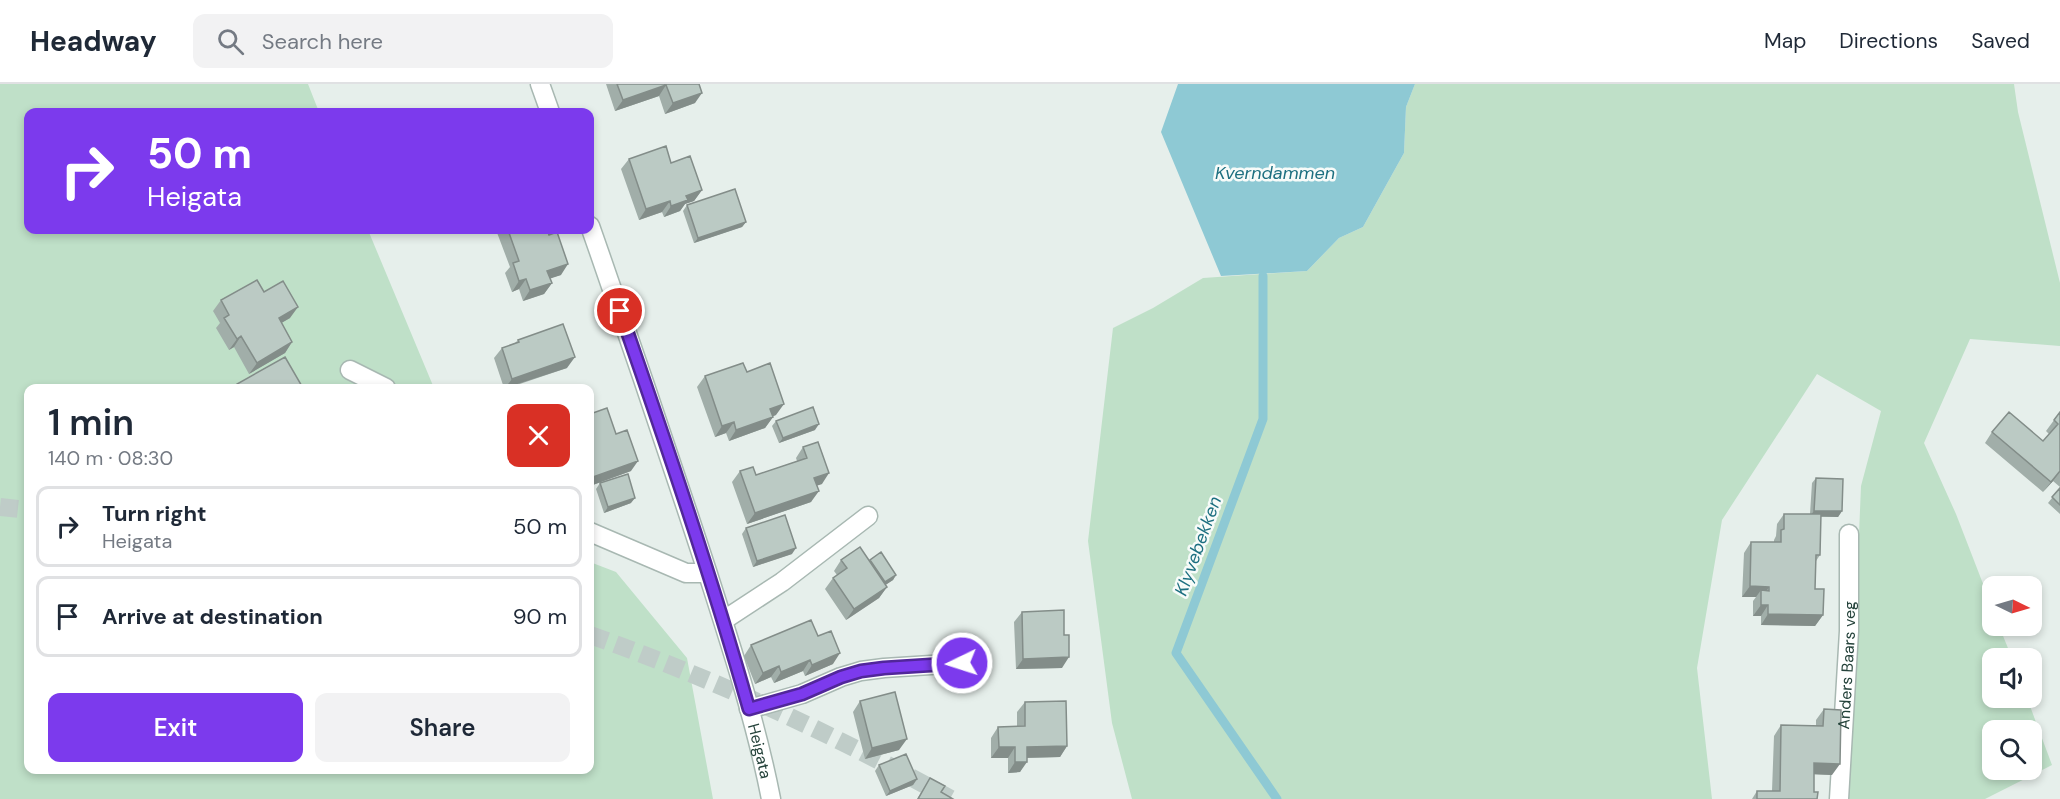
<!DOCTYPE html>
<meta charset="utf-8">
<style>
:root{--surface:#fff;--page:#f2f2f3;--text:#1f2937;--muted:#747a83;--line:#e0e1e3;--accent:#7c3aed}
body{margin:0;font-family:"DM Sans",sans-serif;background:var(--page);color:var(--text);height:100vh;display:flex;flex-direction:column;font-size:22px;white-space:nowrap}
*{box-sizing:border-box;margin:0}
p{font-size:20px;color:var(--muted)}
.icon{flex:none;width:33px;height:33px;fill:none;stroke:currentColor;stroke-width:2;stroke-linecap:round;stroke-linejoin:round}
.map{position:relative;flex:1;overflow:hidden}
.sheet{position:absolute;left:24px;top:300px;width:570px;height:390px;display:flex;flex-direction:column;background:var(--surface);border-radius:12px;box-shadow:0 3px 9px #0003}
.sheet>*{flex:none}
.hud{position:absolute;left:24px;top:24px;width:570px;height:126px;border-radius:12px;box-shadow:0 3px 9px #0003;background:#7c3aed;color:#fff;overflow:hidden}
.needle{width:39px;rotate:95deg}
.buttons{position:absolute;left:1982px;top:492px;display:grid;gap:12px}
.buttons a{display:grid;place-items:center;width:60px;height:60px;border-radius:12px;background:var(--surface);box-shadow:0 3px 9px #0003;font-size:30px}
.pin{position:absolute;display:grid;place-items:center;width:51px;height:51px;color:#fff;margin:-26px;border:3px solid #fff;border-radius:50%;box-shadow:0 2px 6px #0007}
.me{position:absolute;width:66px;margin:-33px;rotate:266deg;stroke-linejoin:round;filter:drop-shadow(0 0 4px #0008)}
.turn{display:flex;align-items:center;gap:21px;height:126px;padding:0 24px;font-size:27px}
.turn .icon{width:78px;height:78px;stroke-width:2.5}
.turn b{display:block;font-size:42px;line-height:51px}
.round{display:grid;place-items:center;flex:none;width:63px;height:63px;border-radius:12px;background:var(--page)}
.head{display:flex;align-items:center;justify-content:space-between;height:102px;padding:0 24px}
h1{font-size:36px;font-weight:600;line-height:45px}
.action{display:flex;gap:12px;margin-top:auto;padding:12px 24px}
.action a{flex:1;height:69px;border-radius:12px;background:var(--accent);color:#fff;font-size:24px;font-weight:600;line-height:69px;text-align:center}
.action a+a{background:var(--page);color:var(--text)}
ul{padding:0;list-style:none}
li{display:flex;align-items:center;gap:18px;height:81px;margin:0 12px 9px;padding:0 12px;border:3px solid var(--line);border-radius:12px}
li div{flex:1}
li b{display:block;font-size:22px}
li em{font-style:normal}
header{display:flex;align-items:center;gap:36px;box-sizing:border-box;height:84px;padding:0 30px;background:var(--surface);border-bottom:2px solid var(--line)}
header strong{font-size:28px}
nav{display:flex;gap:33px;margin-inline-start:auto;font-size:21px}
.search{width:420px;height:54px;background:var(--page);display:flex;align-items:center;gap:15px;box-sizing:border-box;padding:0 21px;border-radius:12px;color:var(--muted);font-size:22px}
.map>svg:first-child{display:block}
.green{fill:#bfe0c8;fill-rule:evenodd}
.water{fill:#8ec9d4}
.lines{fill:none;stroke-linecap:round;stroke-linejoin:round}
.stream{stroke:#8ec9d4;stroke-width:9}
.highway-tunnel{stroke:#bfccc8;stroke-width:18;stroke-dasharray:18 9;stroke-linecap:butt}
.lane-casing{stroke:#a8b8b2;stroke-width:21}
.street-casing{stroke:#a8b8b2;stroke-width:21}
.lane{stroke:#fff;stroke-width:18}
.street{stroke:#fff;stroke-width:18}
.wall{fill:#a1aea9}
.shaded-wall{fill:#838d89}
.building{fill:#bbcac4;stroke:#838d89;stroke-width:1.5}
.route-casing{stroke:#51269a;stroke-width:15}
.route{stroke:#7c3aed;stroke-width:10}
.labels{text-anchor:middle;dominant-baseline:central;stroke-width:5;stroke-linejoin:round;paint-order:stroke}
.street-label{font-size:16px;fill:#24423a;stroke:#f7fbf9}
.water-label{font-size:18px;font-style:italic;fill:#1c6f80;stroke:#f7fbf9}
</style>
<header>
<strong>Headway</strong>
<div class="search"><svg class="icon" aria-label="search" viewBox="0 0 24 24"><circle cx="10" cy="10" r="6"/><path d="M15 15l6 6"/></svg>Search here</div>
<nav><a>Map</a><a>Directions</a><a>Saved</a></nav>
</header>
<div class="map">
<svg width="2060" height="715" viewBox="0 0 2060 715">
<rect width="100%" height="100%" fill="#e6efeb"/>
<path class="green" d="M 0,0 L 308,0 L 319,28 L 28,28 L 28,146 L 368,146 L 434,304 L 28,304 L 28,686 L 590,686 L 590,478 L 616,488 L 687,574 L 713,715 L 0,715 Z
M 1415,0 L 2014,0 L 2018,28 L 2060,199 L 2060,262 L 1970,255 L 1924,359 L 1956,430 L 1992,523 L 1992,542 L 1999,542 L 2012,574 L 1992,574 L 1992,614 L 2027,614 L 2052,681 L 1985,715 L 1848,715 L 1861,402 L 1881,327 L 1817,290 L 1722,436 L 1697,584 L 1712,715 L 1132,715 L 1112,639 L 1088,457 L 1113,244 L 1153,224 L 1203,194 L 1307,187 L 1339,154 L 1363,143 L 1404,69 L 1406,23 ZM 1992,646 L 2031,646 L 2031,686 L 1992,686 Z"/>
<path class="water" d="M 1178,0 L 1415,0 L 1406,23 L 1404,69 L 1363,143 L 1339,154 L 1307,187 L 1221,192 L 1161,48 Z"/>
<g class="lines">
<path class="stream" d="M 1263,192 L 1263,335 L 1176,569 L 1277,715"/>
<path class="highway-tunnel" d="M 0,423 L 28,426
M 590,551 C 715,595 835,651 951,715"/>
<g class="lane-casing">
<path id="lane" d="M 350,286 L 386,304
M 590,448 L 686,489 L 707,489
M 724,536 L 782,498 L 868,432
M 749,625 L 802,610 L 841,593 L 861,587 L 884,584 L 962,579"/>
</g>
<g class="street-casing">
<g id="street">
<path d="M 540,0 L 550,28"/>
<path id="s1" d="M 590,142 C 630,256 669,371 707,487 C 731,562 756,638 771,715"/>
<path id="s2" d="M 1839,715 L 1849,547 L 1849,450"/>
</g>
</g>
<use href="#lane" class="lane"/>
<use href="#street" class="street"/>
</g>
<path class="wall" d="M 606,0 L 699,0 L 695,19 L 665,30 L 659,12 L 615,27 Z
M 629,75 L 671,79 L 702,106 L 694,117 L 685,120 L 680,127 L 664,133 L 662,128 L 639,136 L 621,85 Z
M 687,121 L 746,138 L 742,143 L 694,159 L 683,127 Z
M 496,146 L 547,146 L 561,191 L 550,194 L 552,199 L 544,210 L 523,217 L 519,205 L 512,208 L 505,189 L 510,183 Z
M 264,208 L 290,234 L 281,239 L 292,258 L 285,269 L 249,290 L 234,263 L 229,266 L 216,244 L 220,239 L 213,227 L 221,216 Z
M 518,256 L 567,284 L 508,304 L 504,304 L 494,274 L 502,264 L 515,259 Z
M 747,288 L 776,331 L 773,332 L 773,333 L 765,344 L 729,357 L 726,349 L 715,353 L 697,303 L 705,292 Z
M 2060,328 L 2060,403 L 2053,397 L 2043,408 L 1985,359 L 1992,348 L 2043,357 L 2049,350 L 2046,347 Z
M 590,330 L 616,350 L 631,387 L 590,402 Z
M 776,337 L 815,346 L 779,359 L 772,342 Z
M 803,363 L 822,400 L 817,401 L 811,418 L 747,440 L 732,398 L 740,387 L 756,391 L 797,377 L 796,374 Z
M 1816,394 L 1842,427 L 1838,433 L 1821,433 L 1820,471 L 1816,477 L 1815,505 L 1823,531 L 1815,542 L 1761,541 L 1761,532 L 1753,532 L 1753,517 L 1756,513 L 1742,513 L 1744,469 L 1751,458 L 1774,458 L 1774,456 L 1776,452 L 1777,440 L 1784,430 L 1810,430 L 1812,399 Z
M 600,399 L 631,419 L 604,429 L 596,405 Z
M 2060,404 L 2060,430 L 2048,419 Z
M 746,444 L 792,470 L 753,483 L 742,450 Z
M 841,476 L 869,477 L 870,476 L 896,491 L 893,496 L 885,501 L 887,503 L 879,514 L 846,536 L 825,505 L 833,494 L 837,491 L 834,487 Z
M 1022,528 L 1062,584 L 1016,585 L 1014,538 Z
M 818,552 L 833,580 L 805,592 L 803,587 L 774,599 L 771,593 L 755,600 L 744,572 L 751,561 Z
M 860,617 L 899,666 L 865,675 L 853,628 Z
M 1025,618 L 1067,662 L 1060,673 L 1027,674 L 1020,688 L 1008,689 L 1008,674 L 991,674 L 991,654 L 998,643 L 1017,643 L 1017,628 Z
M 1824,625 L 1832,691 L 1814,690 L 1814,708 L 1817,715 L 1752,715 L 1757,707 L 1772,707 L 1774,652 L 1781,641 L 1816,642 L 1816,636 Z
M 879,681 L 917,695 L 913,701 L 886,712 L 875,687 Z
M 930,694 L 941,708 L 953,715 L 917,715 Z"/>
<path class="shaded-wall" d="M 666,1 L 659,12 L 615,27 L 623,16 Z
M 702,9 L 695,19 L 665,30 L 673,19 Z
M 702,106 L 694,117 L 685,120 L 680,127 L 664,133 L 671,122 L 686,112 Z
M 670,117 L 662,128 L 639,136 L 646,125 Z
M 746,138 L 742,143 L 694,159 L 698,154 Z
M 568,180 L 561,191 L 540,198 L 547,187 Z
M 526,195 L 519,205 L 512,208 L 519,197 Z
M 552,199 L 544,210 L 523,217 L 530,206 Z
M 298,223 L 290,234 L 271,245 L 279,234 Z
M 241,252 L 234,263 L 229,266 L 237,255 Z
M 292,258 L 285,269 L 249,290 L 257,279 Z
M 575,273 L 567,284 L 505,304 L 512,295 Z
M 784,320 L 776,331 L 763,336 L 770,325 Z
M 773,333 L 765,344 L 729,357 L 736,346 Z
M 734,338 L 726,349 L 715,353 L 722,342 Z
M 819,340 L 815,346 L 779,359 L 783,354 Z
M 638,377 L 631,387 L 590,402 L 590,398 L 593,393 Z
M 2060,387 L 2053,397 L 2043,408 L 2051,398 Z
M 829,389 L 822,400 L 807,405 L 814,394 Z
M 819,407 L 811,418 L 747,440 L 755,429 Z
M 635,414 L 631,419 L 604,429 L 608,423 Z
M 1814,427 L 1842,427 L 1838,433 L 1810,432 Z
M 796,464 L 792,470 L 753,483 L 757,477 Z
M 896,491 L 893,496 L 881,504 L 885,498 Z
M 1750,502 L 1769,503 L 1762,514 L 1761,506 L 1756,513 L 1742,513 Z
M 887,503 L 879,514 L 846,536 L 854,525 Z
M 1761,521 L 1768,521 L 1761,532 L 1753,532 Z
M 1768,530 L 1823,531 L 1815,542 L 1761,541 Z
M 840,569 L 833,580 L 805,592 L 812,581 Z
M 1069,573 L 1062,584 L 1016,585 L 1023,575 Z
M 810,576 L 803,587 L 774,599 L 781,588 Z
M 779,582 L 771,593 L 755,600 L 763,589 Z
M 907,655 L 899,666 L 865,675 L 872,664 Z
M 1067,662 L 1060,673 L 1019,674 L 1027,663 Z
M 999,663 L 1015,663 L 1008,674 L 991,674 Z
M 1015,678 L 1027,678 L 1020,688 L 1008,689 Z
M 1814,679 L 1840,680 L 1832,691 L 1806,690 Z
M 917,695 L 913,701 L 886,712 L 890,707 Z"/>
<path class="building" d="M 617,0 L 699,0 L 702,9 L 673,19 L 666,1 L 623,16 Z
M 666,62 L 671,79 L 690,72 L 702,106 L 686,112 L 688,116 L 671,122 L 670,117 L 646,125 L 629,75 Z
M 735,105 L 746,138 L 698,154 L 687,121 Z
M 508,146 L 547,146 L 549,151 L 557,148 L 568,180 L 547,187 L 552,199 L 530,206 L 526,195 L 519,197 L 513,179 L 519,177 Z
M 257,196 L 264,208 L 283,197 L 298,223 L 279,234 L 292,258 L 257,279 L 241,252 L 237,255 L 224,234 L 229,231 L 221,216 Z
M 563,240 L 575,273 L 512,295 L 502,264 L 519,258 L 518,256 Z
M 285,273 L 303,304 L 239,304 L 237,300 Z
M 743,279 L 747,288 L 770,279 L 784,320 L 770,325 L 773,333 L 736,346 L 734,338 L 722,342 L 705,292 Z
M 813,323 L 819,340 L 783,354 L 776,337 Z
M 607,324 L 616,350 L 627,346 L 638,377 L 593,393 L 590,382 L 590,330 Z
M 2009,328 L 2043,357 L 2058,340 L 2054,336 L 2060,328 L 2060,387 L 2051,398 L 1992,348 Z
M 818,358 L 829,389 L 814,394 L 819,407 L 755,429 L 740,387 L 753,383 L 756,391 L 807,374 L 803,363 Z
M 628,390 L 635,414 L 608,423 L 600,399 Z
M 1816,394 L 1843,395 L 1842,427 L 1814,427 Z
M 2060,404 L 2060,421 L 2052,413 Z
M 1784,430 L 1821,430 L 1820,471 L 1816,471 L 1815,505 L 1824,505 L 1823,531 L 1768,530 L 1768,521 L 1761,521 L 1761,506 L 1769,507 L 1769,503 L 1750,502 L 1751,458 L 1781,458 L 1781,446 L 1784,445 Z
M 785,431 L 796,464 L 757,477 L 746,444 Z
M 860,463 L 887,503 L 854,525 L 833,494 L 847,484 L 841,476 Z
M 881,468 L 896,491 L 885,498 L 870,476 Z
M 1064,526 L 1064,551 L 1069,551 L 1069,573 L 1023,575 L 1022,528 Z
M 811,536 L 818,552 L 831,547 L 840,569 L 812,581 L 810,576 L 781,588 L 779,582 L 763,589 L 751,561 Z
M 895,608 L 907,655 L 872,664 L 860,617 Z
M 1066,617 L 1067,662 L 1027,663 L 1027,678 L 1015,678 L 1015,663 L 999,663 L 998,643 L 1025,642 L 1025,618 Z
M 1824,625 L 1841,626 L 1840,680 L 1814,679 L 1814,708 L 1818,708 L 1817,715 L 1757,715 L 1757,707 L 1780,707 L 1781,641 L 1823,642 Z
M 906,670 L 917,695 L 890,707 L 879,681 Z
M 930,694 L 945,702 L 941,708 L 953,715 L 918,715 Z"/>
<g class="lines">
<g class="route-casing">
<path id="route" d="M 620,227 C 666,359 711,491 749,625 L 802,610 L 841,593 L 861,587 L 884,584 L 962,579"/>
</g>
<use href="#route" class="route"/>
</g>
<g class="labels">
<g class="street-label">
<text stroke="none"><textPath href="#s2" startOffset="134">Anders Baars veg</textPath></text>
<text stroke="none"><textPath href="#s1" startOffset="552">Heigata</textPath></text>
</g>
<g class="water-label">
<text x="1275" y="89">Kverndammen</text>
<text transform="translate(1198 462) rotate(-70)">Klyvebekken</text>
</g>
</g>
</svg>
<div class="buttons">
<a><svg class="needle" viewBox="-14 -14 28 28"><path d="M0-13l5 13h-10z" fill="#e53935"/><path d="M0 13l5-13h-10z" fill="#747a83"/></svg></a>
<a><svg class="icon" aria-label="sound" viewBox="0 0 24 24"><path d="M4 9h4l5-4v14l-5-4H4zM17 9q2 3 0 6"/></svg></a>
<a><svg class="icon" aria-label="search" viewBox="0 0 24 24"><circle cx="10" cy="10" r="6"/><path d="M15 15l6 6"/></svg></a>
</div>
<div class="pin" style="left:620px;top:227px;background:#d93025"><svg class="icon" aria-label="arrive" viewBox="0 0 24 24"><path d="M6 21V4h12l-3 4 3 4H6"/></svg></div>
<svg class="me" style="left:962px;top:579px" viewBox="-20 -20 40 40"><circle r="17" fill="#7c3aed" stroke="#fff" stroke-width="3"/><path d="M0-11L8 9 0 5-8 9z" fill="#fff"/></svg>
<div class="hud">
<div class="turn"><svg class="icon" aria-label="right" viewBox="0 0 24 24"><path d="M7 20v-9h11M14 6l5 5-5 5"/></svg><div><b>50 m</b>Heigata</div></div>
</div>
<section class="sheet">
<div class="head"><div><h1>1 min</h1><p>140 m · 08:30</p></div><a class="round" style="background:#d93025;color:#fff"><svg class="icon" aria-label="close" viewBox="0 0 24 24"><path d="M6 6l12 12M18 6L6 18"/></svg></a></div>
<ul>
<li><svg class="icon" aria-label="right" viewBox="0 0 24 24"><path d="M7 20v-9h11M14 6l5 5-5 5"/></svg><div><b>Turn right</b><p>Heigata</p></div><em>50 m</em></li>
<li><svg class="icon" aria-label="arrive" viewBox="0 0 24 24"><path d="M6 21V4h12l-3 4 3 4H6"/></svg><div><b>Arrive at destination</b></div><em>90 m</em></li>
</ul>
<div class="action"><a>Exit</a><a>Share</a></div>
</section>
</div>
